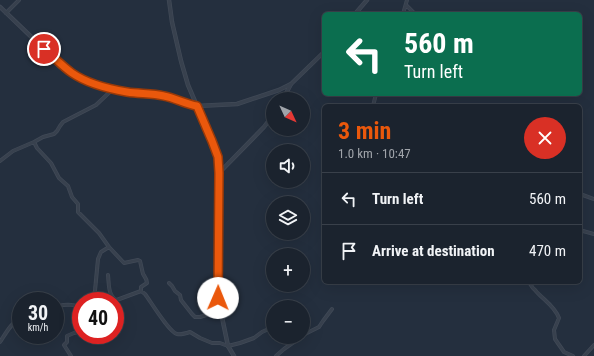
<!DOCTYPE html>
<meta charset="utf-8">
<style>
:root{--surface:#1b232e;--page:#242b36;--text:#f1f3f6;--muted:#a0a4aa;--line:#39404a;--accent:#ea580c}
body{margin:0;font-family:"Roboto Condensed",sans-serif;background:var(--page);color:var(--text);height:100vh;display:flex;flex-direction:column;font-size:15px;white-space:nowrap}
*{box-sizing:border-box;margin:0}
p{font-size:13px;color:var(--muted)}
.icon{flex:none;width:22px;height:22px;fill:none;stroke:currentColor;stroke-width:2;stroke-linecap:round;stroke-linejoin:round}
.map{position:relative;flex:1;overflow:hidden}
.sheet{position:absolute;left:322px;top:104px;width:260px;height:180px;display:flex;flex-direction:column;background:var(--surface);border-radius:6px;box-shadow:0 4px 16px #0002,0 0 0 1px var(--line)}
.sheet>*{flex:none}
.banner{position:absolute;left:322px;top:12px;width:260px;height:84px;border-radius:6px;box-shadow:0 4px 16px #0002,0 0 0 1px var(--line);background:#0b6e4f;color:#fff;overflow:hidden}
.needle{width:26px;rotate:134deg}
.fabs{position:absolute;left:266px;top:92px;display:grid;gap:8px}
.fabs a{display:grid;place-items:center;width:44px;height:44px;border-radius:50%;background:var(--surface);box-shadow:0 4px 16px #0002,0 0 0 1px var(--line);font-size:20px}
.speed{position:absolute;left:12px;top:292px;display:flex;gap:8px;font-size:20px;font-weight:700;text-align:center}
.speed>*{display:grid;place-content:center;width:52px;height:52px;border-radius:50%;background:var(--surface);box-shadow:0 4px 16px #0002,0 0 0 1px var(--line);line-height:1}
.speed small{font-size:10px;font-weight:400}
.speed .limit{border:6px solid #d22;background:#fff;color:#111}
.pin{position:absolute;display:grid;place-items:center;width:34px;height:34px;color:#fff;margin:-17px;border:2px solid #fff;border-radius:50%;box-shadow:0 1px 4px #0007}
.me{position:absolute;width:44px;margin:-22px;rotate:1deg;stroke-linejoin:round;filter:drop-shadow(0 0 3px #0008)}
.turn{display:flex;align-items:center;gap:14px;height:84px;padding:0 16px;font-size:18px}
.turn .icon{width:52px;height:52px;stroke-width:2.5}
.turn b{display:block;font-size:28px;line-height:34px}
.round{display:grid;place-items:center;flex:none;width:42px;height:42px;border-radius:21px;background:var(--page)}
.headline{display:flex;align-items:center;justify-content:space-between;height:68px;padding:0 16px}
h1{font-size:24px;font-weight:700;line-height:30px;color:var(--accent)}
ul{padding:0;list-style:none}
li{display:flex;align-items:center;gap:12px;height:52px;padding:0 16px;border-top:1px solid var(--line)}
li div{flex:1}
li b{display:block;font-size:15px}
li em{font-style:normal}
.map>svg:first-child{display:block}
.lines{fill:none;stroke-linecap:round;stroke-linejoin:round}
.minor-casing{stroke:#414a57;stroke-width:4}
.tertiary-casing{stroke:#414a57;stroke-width:4.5}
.minor{stroke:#38414e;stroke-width:2.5}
.tertiary{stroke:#38414e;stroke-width:3}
.route-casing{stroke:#983908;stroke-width:10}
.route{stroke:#ea580c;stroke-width:7}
</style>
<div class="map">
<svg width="594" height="356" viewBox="0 0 594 356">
<rect width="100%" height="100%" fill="#242f3e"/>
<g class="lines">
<g class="minor-casing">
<path id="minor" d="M 406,5 L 415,14
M 6,13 L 19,0
M 403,14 L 407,0
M 373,106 L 376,94
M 34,142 L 37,148 L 51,163 L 59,178 L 68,186 L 72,197 L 78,204 L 78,212 L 99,233 L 109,247 L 124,263 L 138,260 L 140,261 C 141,265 142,270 143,274 C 145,277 147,279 147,283 L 141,287 L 141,291
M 0,161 L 13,151 L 34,142 L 43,137 L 54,134 L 57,131 L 60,126 L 63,122 L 96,105 L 113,89
M 580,194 L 594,199
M 580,232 L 583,231 L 594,234
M 108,275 C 109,284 108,295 116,300
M 529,282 C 531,285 532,288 535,290 C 543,300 554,305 559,318 L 554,330 L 555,339 L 564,352 L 573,356
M 169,283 L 172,286 L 175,291 L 180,295 L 181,300 L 192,314 L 195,317 L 200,317 L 213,313 L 221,313
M 33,301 L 34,297 L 46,301
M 94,301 L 98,259 L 101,252 L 109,247
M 114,301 L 141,291 L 145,294 C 151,302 169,332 177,334 C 181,335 187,333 190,332 L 200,338 L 212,343 L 220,343 L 228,346 L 240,343 L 254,338 L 262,332 L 273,327
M 55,303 L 59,306 C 66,304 77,304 81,309
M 303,335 L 319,327 L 323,321 L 332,309
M 0,342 C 6,333 11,323 21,317
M 71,356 L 64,345 L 67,342 L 67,336 L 74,333 L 81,331
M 276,356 L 284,349 L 301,337
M 584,356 L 594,345"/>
</g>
<g class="tertiary-casing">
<path id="tertiary" d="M 169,0 L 172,22 L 181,61 L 188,85 L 197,106 L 213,141 L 218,157 L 219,173 L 218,298 L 228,346 L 234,356
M 0,7 L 44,49 L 72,73 L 86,81 L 106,87 L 128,92 L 155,94 L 166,96 L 186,104 L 197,106 L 237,104 L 279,90 L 291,84
M 355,14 L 367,0
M 283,99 L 291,84 L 324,52
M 219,173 L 264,127 L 273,115"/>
</g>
<use href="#minor" class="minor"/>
<use href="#tertiary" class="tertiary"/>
</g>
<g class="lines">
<g class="route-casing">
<path id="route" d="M 44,49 C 54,57 62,66 72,73 C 88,84 109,89 127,92 C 140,94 152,93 164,96 C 175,98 185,104 197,106 L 212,141 L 218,157 L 219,173 L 218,298"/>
</g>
<use href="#route" class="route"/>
</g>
</svg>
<div class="fabs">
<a><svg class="needle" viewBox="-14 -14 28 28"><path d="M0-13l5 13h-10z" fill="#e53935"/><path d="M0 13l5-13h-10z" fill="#a0a4aa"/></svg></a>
<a><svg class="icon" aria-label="sound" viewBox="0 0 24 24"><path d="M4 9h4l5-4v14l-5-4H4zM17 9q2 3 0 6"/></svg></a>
<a><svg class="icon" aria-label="layers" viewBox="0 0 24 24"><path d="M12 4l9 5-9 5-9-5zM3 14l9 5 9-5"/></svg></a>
<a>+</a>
<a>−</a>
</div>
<div class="speed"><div>30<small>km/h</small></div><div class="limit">40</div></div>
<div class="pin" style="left:44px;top:49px;background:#d93025"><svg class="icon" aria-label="arrive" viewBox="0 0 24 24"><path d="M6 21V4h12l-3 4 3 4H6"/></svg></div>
<svg class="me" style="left:218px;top:298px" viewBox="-20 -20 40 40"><circle r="19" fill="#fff"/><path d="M0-13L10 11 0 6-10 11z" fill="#ea580c"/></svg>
<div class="banner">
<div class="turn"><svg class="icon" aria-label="left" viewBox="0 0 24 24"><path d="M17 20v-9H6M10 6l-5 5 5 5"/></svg><div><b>560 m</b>Turn left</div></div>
</div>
<section class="sheet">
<div class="headline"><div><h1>3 min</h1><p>1.0 km · 10:47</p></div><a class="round" style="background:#d93025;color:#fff"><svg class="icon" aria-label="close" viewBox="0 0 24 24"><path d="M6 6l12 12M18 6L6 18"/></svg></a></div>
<ul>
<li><svg class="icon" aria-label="left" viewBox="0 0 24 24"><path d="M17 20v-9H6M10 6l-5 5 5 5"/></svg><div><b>Turn left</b></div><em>560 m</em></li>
<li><svg class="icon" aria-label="arrive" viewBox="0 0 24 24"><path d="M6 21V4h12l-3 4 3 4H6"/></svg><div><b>Arrive at destination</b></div><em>470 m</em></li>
</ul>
</section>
</div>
